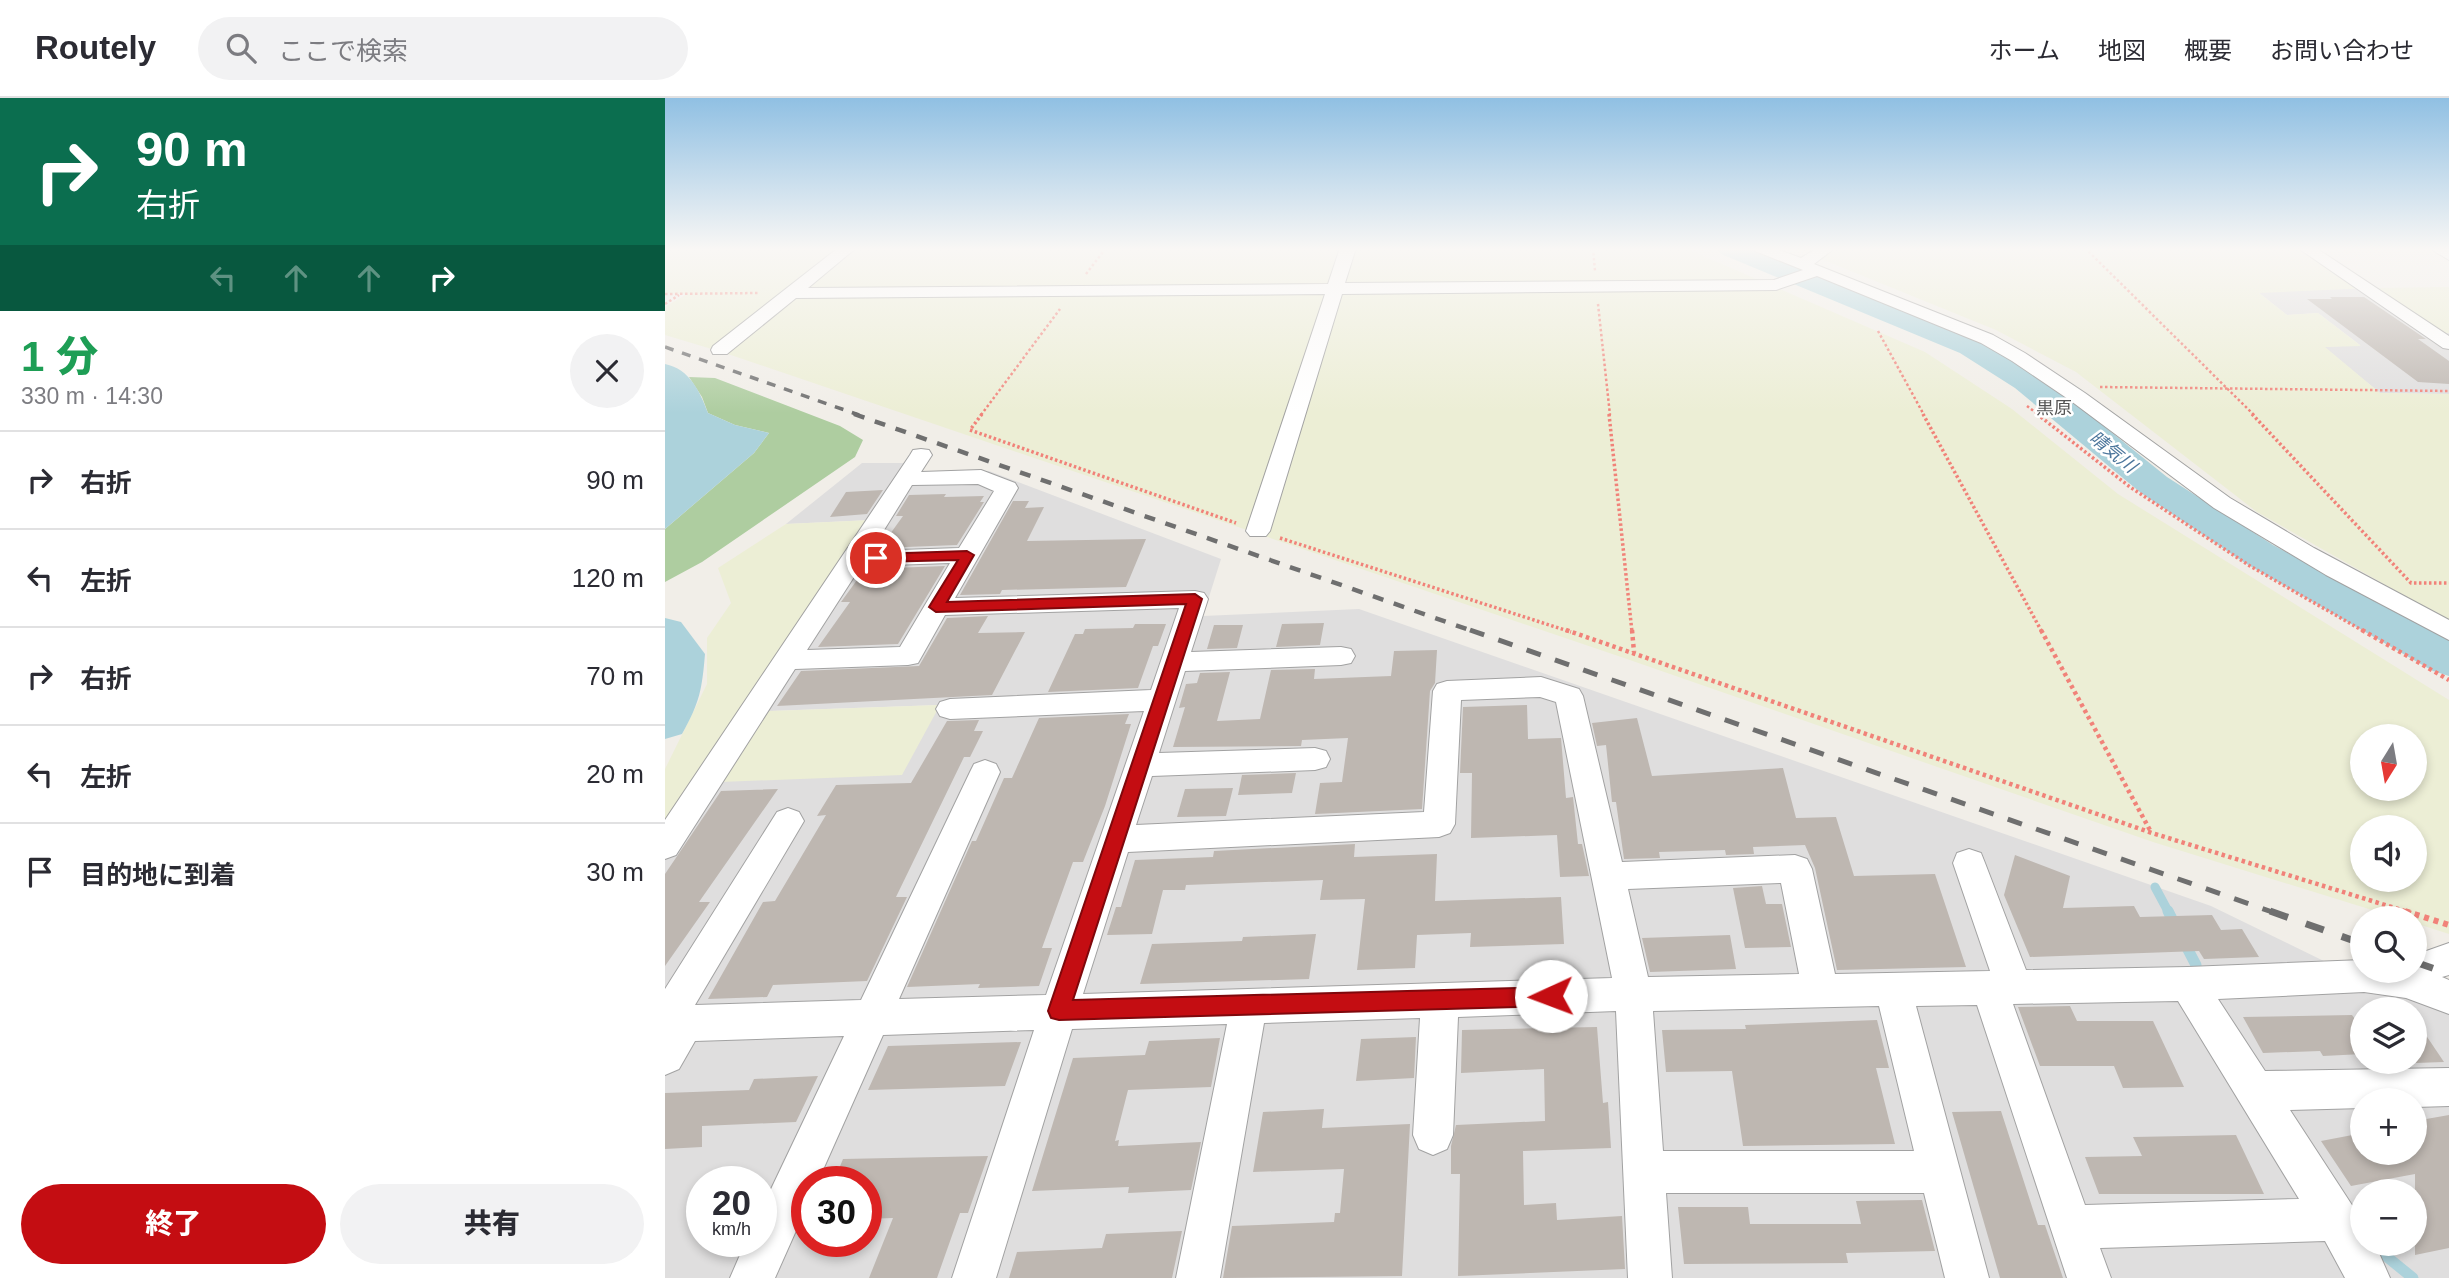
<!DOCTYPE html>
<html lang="ja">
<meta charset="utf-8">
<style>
:root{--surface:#fff;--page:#f2f2f3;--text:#2b2b33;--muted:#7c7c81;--line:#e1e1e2;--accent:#c40d12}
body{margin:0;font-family:Helvetica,"Noto Sans JP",sans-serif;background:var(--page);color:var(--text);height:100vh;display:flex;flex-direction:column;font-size:26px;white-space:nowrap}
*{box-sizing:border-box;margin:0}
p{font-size:23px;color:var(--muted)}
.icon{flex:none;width:38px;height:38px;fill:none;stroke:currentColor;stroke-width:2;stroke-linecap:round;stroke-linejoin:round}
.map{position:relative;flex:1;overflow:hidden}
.details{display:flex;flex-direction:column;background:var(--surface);width:665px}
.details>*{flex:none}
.hud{background:#0b6e4f;color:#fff;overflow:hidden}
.needle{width:46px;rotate:191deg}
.fabs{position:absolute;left:1685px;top:626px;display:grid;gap:14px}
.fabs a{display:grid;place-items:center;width:77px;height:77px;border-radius:50%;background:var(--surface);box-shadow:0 4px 10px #0003;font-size:35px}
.speed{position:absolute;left:21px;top:1068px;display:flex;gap:14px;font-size:35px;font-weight:700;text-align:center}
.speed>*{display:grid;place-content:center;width:91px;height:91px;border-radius:50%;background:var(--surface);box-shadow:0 4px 10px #0003;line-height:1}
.speed small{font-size:18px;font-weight:400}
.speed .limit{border:10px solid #d22;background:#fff;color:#111}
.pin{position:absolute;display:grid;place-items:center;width:60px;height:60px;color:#fff;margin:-30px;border:4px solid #fff;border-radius:50%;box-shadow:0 2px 7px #0007}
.me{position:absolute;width:77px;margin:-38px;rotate:268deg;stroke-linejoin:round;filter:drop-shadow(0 0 5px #0008)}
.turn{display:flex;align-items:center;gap:24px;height:147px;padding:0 21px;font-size:32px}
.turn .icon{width:91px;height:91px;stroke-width:2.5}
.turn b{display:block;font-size:49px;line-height:60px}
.lanes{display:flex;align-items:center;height:66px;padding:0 21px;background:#0003;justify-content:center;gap:35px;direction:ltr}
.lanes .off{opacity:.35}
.round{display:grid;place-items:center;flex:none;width:74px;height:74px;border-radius:37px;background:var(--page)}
.headline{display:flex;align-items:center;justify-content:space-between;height:119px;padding:0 21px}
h1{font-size:42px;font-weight:800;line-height:52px;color:#1e9e55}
.button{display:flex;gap:14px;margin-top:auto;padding:14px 21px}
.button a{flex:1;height:80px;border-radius:42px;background:var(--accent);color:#fff;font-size:28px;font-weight:800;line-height:80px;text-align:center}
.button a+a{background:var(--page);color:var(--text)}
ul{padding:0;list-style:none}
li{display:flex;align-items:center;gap:21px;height:98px;padding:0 21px;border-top:2px solid var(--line)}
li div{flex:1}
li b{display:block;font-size:26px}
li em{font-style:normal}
header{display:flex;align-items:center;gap:42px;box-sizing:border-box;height:98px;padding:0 35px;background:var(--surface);border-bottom:2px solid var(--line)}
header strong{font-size:33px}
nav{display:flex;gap:38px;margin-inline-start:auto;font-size:24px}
.search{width:490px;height:63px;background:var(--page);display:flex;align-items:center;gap:18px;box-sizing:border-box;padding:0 24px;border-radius:38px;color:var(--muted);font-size:26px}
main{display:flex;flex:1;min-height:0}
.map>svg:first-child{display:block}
.residential{fill:#dfdede;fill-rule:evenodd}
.farmland{fill:#eceed5;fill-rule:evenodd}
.forest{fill:#aecda0}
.water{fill:#acd2db}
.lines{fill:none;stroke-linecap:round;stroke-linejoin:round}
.stream-far1{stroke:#acd2db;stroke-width:9}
.stream{stroke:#acd2db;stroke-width:11}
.river{fill:#acd2db;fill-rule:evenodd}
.building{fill:#beb7b1}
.street-casing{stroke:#a2a2a2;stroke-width:2}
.path-far3{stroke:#f18279;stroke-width:2.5;stroke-dasharray:2.5 2.5;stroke-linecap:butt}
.path-far2{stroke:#f18279;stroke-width:3.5;stroke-dasharray:2.5 2.5;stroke-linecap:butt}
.path-far1{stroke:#f18279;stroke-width:4.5;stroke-dasharray:3.5 3.5;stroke-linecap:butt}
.path{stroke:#f18279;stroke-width:6;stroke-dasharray:5 5;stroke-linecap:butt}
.street{fill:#fff;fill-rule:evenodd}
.rail-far3{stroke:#6f6f6f;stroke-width:3.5;stroke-dasharray:9 9;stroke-linecap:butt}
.rail-far2{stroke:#6f6f6f;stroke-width:4.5;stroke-dasharray:11 11;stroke-linecap:butt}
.rail-far1{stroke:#6f6f6f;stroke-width:5;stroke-dasharray:15 15;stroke-linecap:butt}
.rail{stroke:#6f6f6f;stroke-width:7;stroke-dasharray:19 19;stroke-linecap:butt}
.route{fill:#c40d12;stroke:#7f080c;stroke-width:2}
.labels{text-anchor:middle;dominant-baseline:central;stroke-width:5;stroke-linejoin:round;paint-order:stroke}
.far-neighbourhood-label{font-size:18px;fill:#545454;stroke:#fff}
.far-water-label{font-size:18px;font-style:italic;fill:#4c769c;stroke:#fff}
</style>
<header>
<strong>Routely</strong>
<div class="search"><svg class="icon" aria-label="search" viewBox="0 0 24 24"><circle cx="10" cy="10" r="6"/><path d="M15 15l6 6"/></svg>ここで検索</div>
<nav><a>ホーム</a><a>地図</a><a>概要</a><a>お問い合わせ</a></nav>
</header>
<main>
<section class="details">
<div class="hud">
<div class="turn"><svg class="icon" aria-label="right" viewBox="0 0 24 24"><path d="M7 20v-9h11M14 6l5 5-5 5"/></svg><div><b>90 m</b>右折</div></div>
<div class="lanes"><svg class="icon off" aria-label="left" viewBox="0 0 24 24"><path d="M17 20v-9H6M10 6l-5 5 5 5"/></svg><svg class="icon off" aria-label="ahead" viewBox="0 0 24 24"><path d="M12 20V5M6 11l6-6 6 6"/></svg><svg class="icon off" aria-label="ahead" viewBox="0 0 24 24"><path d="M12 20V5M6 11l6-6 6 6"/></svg><svg class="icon" aria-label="right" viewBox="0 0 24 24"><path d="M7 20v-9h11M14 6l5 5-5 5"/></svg></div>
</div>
<div class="headline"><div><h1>1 分</h1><p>330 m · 14:30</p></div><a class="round"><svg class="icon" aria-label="close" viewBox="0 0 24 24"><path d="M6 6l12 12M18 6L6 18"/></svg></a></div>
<ul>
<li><svg class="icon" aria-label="right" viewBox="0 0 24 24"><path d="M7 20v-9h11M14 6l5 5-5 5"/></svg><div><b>右折</b></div><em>90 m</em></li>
<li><svg class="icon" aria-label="left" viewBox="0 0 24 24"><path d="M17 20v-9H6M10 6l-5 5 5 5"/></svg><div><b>左折</b></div><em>120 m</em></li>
<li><svg class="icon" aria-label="right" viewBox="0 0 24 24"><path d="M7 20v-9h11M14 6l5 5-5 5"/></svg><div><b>右折</b></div><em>70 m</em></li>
<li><svg class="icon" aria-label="left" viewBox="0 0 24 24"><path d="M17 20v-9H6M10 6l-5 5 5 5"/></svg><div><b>左折</b></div><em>20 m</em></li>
<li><svg class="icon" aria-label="arrive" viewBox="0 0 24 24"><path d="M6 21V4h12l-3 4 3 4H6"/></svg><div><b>目的地に到着</b></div><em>30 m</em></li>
</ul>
<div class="button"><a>終了</a><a>共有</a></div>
</section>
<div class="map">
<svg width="1784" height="1180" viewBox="0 0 1784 1180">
<rect width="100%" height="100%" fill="#f1eee8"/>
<path class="residential" d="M 1705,190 L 1774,236 L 1784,235 L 1784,296 L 1715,295 L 1659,249 L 1695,247 L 1653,215 L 1622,217 L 1593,194 Z
M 197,365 L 239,365 L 235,376 L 324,373 L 556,461 L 538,518 L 694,511 L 1546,808 L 1714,890 L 1784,913 L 1784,1180 L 0,1180 L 0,730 L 30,685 L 274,607 L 78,614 L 206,422 L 121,426 ZM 1698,912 L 1750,912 L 1750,964 L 1698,964 ZM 1698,1003 L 1750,1003 L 1750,1055 L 1698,1055 ZM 37,1083 L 96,1083 L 96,1143 L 37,1143 ZM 142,1083 L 201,1083 L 201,1143 L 142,1143 ZM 1698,1094 L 1750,1094 L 1750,1146 L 1698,1146 Z"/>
<path class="farmland" d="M 4,150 L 1020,150 L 1260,254 L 1347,311 L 1453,396 L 1784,602 L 1784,836 L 1750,825 L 1750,821 L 1736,821 L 1488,744 L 962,561 L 60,255 L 0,237 L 0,209 L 22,196 L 0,195 L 0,152 ZM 1698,639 L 1750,639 L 1750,691 L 1698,691 ZM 1698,730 L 1750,730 L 1750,782 L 1698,782 Z
M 1129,150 L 1649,150 L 1705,190 L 1784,189 L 1784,235 L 1775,236 L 1705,190 L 1594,195 L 1622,217 L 1653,215 L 1696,248 L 1660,249 L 1715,295 L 1784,296 L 1784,523 L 1592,414 L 1411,274 L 1331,232 Z
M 207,422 L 79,614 L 275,607 L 237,677 L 30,685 L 0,730 L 0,671 L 42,586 L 42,540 L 66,505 L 53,470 L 121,426 Z"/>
<path class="forest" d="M 24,279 L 50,280 L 175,328 L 198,342 L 190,359 L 37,464 L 0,484 L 0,431 L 89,355 L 104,335 L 70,327 L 43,315 L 37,299 Z"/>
<path class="water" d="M 0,266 C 25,271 35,294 43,315 L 70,327 L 104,335 L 89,355 L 0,431 Z"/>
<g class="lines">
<path class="stream-far1" d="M 1490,789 L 1504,815"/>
<path class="stream" d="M 1503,813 L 1510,827
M 1519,844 L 1531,867
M 1711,1146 L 1716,1154 L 1748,1180"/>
<path class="river" d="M 1052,150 L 1088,150 L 1317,241 L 1374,276 L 1502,379 L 1608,447 L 1784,542 L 1784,578 L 1768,573 L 1580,465 L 1476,395 L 1350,290 L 1295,255 L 1056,156 Z
M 0,520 L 16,524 L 40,556 C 37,591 35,604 17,636 L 0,641 Z"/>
</g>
<path class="building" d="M 1665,199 L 1699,199 L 1761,241 L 1753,241 L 1784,263 L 1784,286 L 1753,284 L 1642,201 L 1667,201 Z
M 218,392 L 202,416 L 165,419 L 181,394 Z
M 281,396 L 279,399 L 319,398 L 315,404 L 319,404 L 292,447 L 215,450 L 238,418 L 231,418 L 244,397 Z
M 348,403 L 364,403 L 360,410 L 379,409 L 362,443 L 481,441 L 461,489 L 337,492 L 335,496 L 295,497 Z
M 280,468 L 233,546 L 153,549 L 185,504 L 176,504 L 200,471 Z
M 323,518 L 313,535 L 360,534 L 327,597 L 112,608 L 136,573 L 254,568 L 282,520 Z
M 659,525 L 655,547 L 611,549 L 617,526 Z
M 470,526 L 501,526 L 493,548 L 488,548 L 473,590 L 383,594 L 410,536 L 418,536 L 420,531 L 468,530 Z
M 549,527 L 578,527 L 572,550 L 542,551 Z
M 772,552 L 770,585 L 765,593 L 757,711 L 650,716 L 655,685 L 677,684 L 683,640 L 637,642 L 636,648 L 508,649 L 520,609 L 514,610 L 521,586 L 532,585 L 535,575 L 565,574 L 552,623 L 595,621 L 606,572 L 650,571 L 649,581 L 726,578 L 729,553 Z
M 862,607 L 863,641 L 896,640 L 901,700 L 908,699 L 913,746 L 917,746 L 924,778 L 895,779 L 892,737 L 806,740 L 807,675 L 795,675 L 798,609 Z
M 464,616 L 460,626 L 466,626 L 440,708 L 418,764 L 408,764 L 377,850 L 387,850 L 374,888 L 313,890 L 315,886 L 242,889 L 307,743 L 311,743 L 339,680 L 347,680 L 374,620 Z
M 972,620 L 987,678 L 1118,670 L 1131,720 L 1171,719 L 1189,778 L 1270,776 L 1301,869 L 1172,872 L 1150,770 L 1140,747 L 1088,749 L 1089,756 L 1061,757 L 1060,752 L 994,754 L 995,760 L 959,761 L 951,704 L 947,704 L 941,647 L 932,648 L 927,625 Z
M 314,622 L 309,633 L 318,633 L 305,659 L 299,659 L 231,799 L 242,799 L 202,883 L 108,887 L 102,899 L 43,901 L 98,804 L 110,803 L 161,717 L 152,718 L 171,687 L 246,685 L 282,623 Z
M 631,675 L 627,695 L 573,697 L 577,677 Z
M 568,690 L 561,718 L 512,719 L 520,691 Z
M 113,691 L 34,804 L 45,804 L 0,868 L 0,776 L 56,693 Z
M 690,746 L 689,759 L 772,756 L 770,803 L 896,799 L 899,846 L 805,849 L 806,835 L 752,837 L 750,870 L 692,872 L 700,801 L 655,802 L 658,782 L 521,787 L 520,792 L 498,792 L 487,836 L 442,837 L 451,809 L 456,809 L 470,762 L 548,759 L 549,753 Z
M 1350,757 L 1405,778 L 1398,810 L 1469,808 L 1475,819 L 1547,817 L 1556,832 L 1577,831 L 1594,859 L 1539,861 L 1534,853 L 1365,859 L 1339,797 Z
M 1097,788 L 1101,806 L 1117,806 L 1126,849 L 1080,850 L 1068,790 Z
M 651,836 L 644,881 L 475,886 L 487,846 L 577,843 L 578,839 Z
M 1065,837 L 1071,871 L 985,874 L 977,840 Z
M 1405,908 L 1412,923 L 1488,923 L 1519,989 L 1458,990 L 1449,968 L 1375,968 L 1353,909 Z
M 1687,917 L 1698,932 L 1698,956 L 1658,958 L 1655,953 L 1598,955 L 1578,919 Z
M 1750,921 L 1779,964 L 1750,965 Z
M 1212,922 L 1224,970 L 1211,970 L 1230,1046 L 1078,1048 L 1067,973 L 1001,974 L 997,932 L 1081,931 L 1080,927 Z
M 932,929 L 938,1005 L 943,1004 L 946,1050 L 858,1053 L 859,1107 L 891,1105 L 892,1122 L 957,1118 L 960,1171 L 793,1178 L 795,1076 L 786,1076 L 786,1048 L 791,1027 L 880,1023 L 879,971 L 796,975 L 797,932 Z
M 751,939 L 749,980 L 691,983 L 696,941 Z
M 555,940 L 546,989 L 463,992 L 450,1043 L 454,1042 L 453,1048 L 536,1044 L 526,1092 L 463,1095 L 464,1089 L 367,1093 L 408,960 L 480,957 L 484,943 Z
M 356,944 L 340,988 L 203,992 L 223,948 Z
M 153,978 L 131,1024 L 37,1028 L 37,1049 L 0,1051 L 0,995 L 84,992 L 89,981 Z
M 659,1011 L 657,1030 L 745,1026 L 737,1178 L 558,1180 L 567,1128 L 669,1124 L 670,1115 L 675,1115 L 679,1071 L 588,1074 L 598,1014 Z
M 1336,1013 L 1373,1127 L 1380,1127 L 1398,1180 L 1335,1180 L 1287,1014 Z
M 1784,1017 L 1784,1150 L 1750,1157 L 1750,1076 L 1686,1088 L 1656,1043 L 1698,1035 L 1698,1055 L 1750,1055 L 1750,1023 Z
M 1571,1037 L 1599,1096 L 1434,1096 L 1420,1059 L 1477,1058 L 1468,1039 Z
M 323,1058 L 303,1115 L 295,1115 L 272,1180 L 204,1180 L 228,1120 L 201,1121 L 201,1083 L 169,1083 L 178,1061 Z
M 1257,1102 L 1270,1153 L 1181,1155 L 1183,1165 L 1019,1166 L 1013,1109 L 1083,1109 L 1085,1126 L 1196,1126 L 1191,1103 Z
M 517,1133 L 507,1180 L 344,1180 L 352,1154 L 437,1150 L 441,1136 Z"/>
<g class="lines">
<g class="street-casing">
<path id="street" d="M 173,150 L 191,150 L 143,190 L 663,186 L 675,150 L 691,150 L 680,185 L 1109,182 L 1138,172 L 1090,153 L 1088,150 L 1109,150 L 1136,160 L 1152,150 L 1170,150 L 1149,166 L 1328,237 L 1360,255 L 1420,295 L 1565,400 L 1649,450 L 1784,522 L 1784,542 L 1661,477 L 1549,410 L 1406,303 L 1347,263 L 1316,245 L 1152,178 L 1111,192 L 677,196 L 605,433 L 601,438 L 585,438 L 581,433 L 660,196 L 131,200 L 62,256 L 48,256 L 46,252 L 48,248 Z
M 1633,150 L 1651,150 L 1784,238 L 1784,251 L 1778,250 Z
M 1764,150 L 1784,150 L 1784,162 Z
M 256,351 L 264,352 L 267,357 L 256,374 L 316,372 L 350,385 L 353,390 L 290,500 L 530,493 L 539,495 L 543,501 L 526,554 L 676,549 L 686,551 L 690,558 L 686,565 L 676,567 L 520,573 L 494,655 L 650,650 L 661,653 L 665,661 L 661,669 L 650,672 L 487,678 L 471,727 L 759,714 L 768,593 L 772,586 L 782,583 L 876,579 L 914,591 L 918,598 L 957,764 L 1130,757 L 1142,761 L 1147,771 L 1170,876 L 1325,873 L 1288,765 L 1292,755 L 1304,751 L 1316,755 L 1320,765 L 1361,872 L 1523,869 L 1698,862 L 1698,873 L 1750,873 L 1750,857 L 1784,845 L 1784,877 L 1777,879 L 1784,882 L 1784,916 L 1741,900 L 1699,894 L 1553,901 L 1600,973 L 1784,970 L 1784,1008 L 1750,1009 L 1750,1003 L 1698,1003 L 1698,1010 L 1625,1012 L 1698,1124 L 1698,1146 L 1710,1146 L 1725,1180 L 1680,1180 L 1660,1143 L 1435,1150 L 1446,1180 L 1402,1180 L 1312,907 L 1251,908 L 1324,1180 L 1280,1180 L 1259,1095 L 1001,1095 L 1007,1180 L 963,1180 L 951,913 L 793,919 L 788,1037 L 782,1051 L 768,1057 L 754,1051 L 748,1037 L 755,920 L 599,925 L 555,1180 L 511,1180 L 562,926 L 407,931 L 331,1180 L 287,1180 L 369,932 L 218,937 L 153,1083 L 142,1083 L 142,1108 L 110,1180 L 65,1180 L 81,1143 L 96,1143 L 96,1112 L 179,938 L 30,943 L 14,971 L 0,977 L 0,891 L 112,714 L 123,710 L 134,714 L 139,723 L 30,907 L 196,902 L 305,674 L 309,666 L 320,662 L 331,666 L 335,674 L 234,901 L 381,897 L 479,613 L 285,621 L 275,618 L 271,611 L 275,604 L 285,601 L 486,592 L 514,510 L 280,517 L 253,565 L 243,567 L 130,571 L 11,757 L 0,761 L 0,722 L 245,357 L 248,352 ZM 313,386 L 329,393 L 294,450 L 206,453 L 247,387 ZM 285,465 L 235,549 L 142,552 L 196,468 ZM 875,599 L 891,604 L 947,880 L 418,896 L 463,754 L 774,739 L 785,735 L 790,726 L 796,602 ZM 1116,785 L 1134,876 L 983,879 L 963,791 ZM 1513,903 L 1634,1101 L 1420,1107 L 1348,906 ZM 1214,908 L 1249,1053 L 998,1053 L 988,913 Z"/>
</g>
<path class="path-far3" d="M 928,150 L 930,173
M 1420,150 L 1589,317
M 421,176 L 441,150
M 0,196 L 94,195
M 0,206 L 14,197
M 933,206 L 945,317
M 1213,233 L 1259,317
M 1435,289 L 1784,293
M 1362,308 L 1374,317
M 316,317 L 395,211"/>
<path class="path-far2" d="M 317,316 L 305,332 L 571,425
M 944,316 L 967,534
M 1258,316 L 1377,534
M 1372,316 L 1465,389 L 1585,468 L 1700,534
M 1587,316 L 1746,485 L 1784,485
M 615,440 L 906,534"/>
<path class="path-far1" d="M 901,532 L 1487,735 L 1746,815
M 967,532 L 969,554
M 1376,532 L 1486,734
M 1697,532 L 1784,582"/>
<path class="path" d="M 1740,813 L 1784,827"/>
<use href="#street" class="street"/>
<path class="rail-far3" d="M 0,249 L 194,317"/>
<path class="rail-far2" d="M 189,316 L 810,534"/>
<path class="rail-far1" d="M 805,532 L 1610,815"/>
<path class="rail" d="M 1605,813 L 1698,846
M 1750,864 L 1784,876"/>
</g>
<linearGradient id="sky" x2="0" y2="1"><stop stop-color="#90c0e3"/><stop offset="0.48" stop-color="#f9f7f5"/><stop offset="1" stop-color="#f9f7f5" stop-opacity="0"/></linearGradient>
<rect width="1784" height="315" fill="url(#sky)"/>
<path class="route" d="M 302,453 L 309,457 L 282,504 L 530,496 L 537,501 L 408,902 L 886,889 L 893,891 L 896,898 L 893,905 L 886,908 L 394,922 L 386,920 L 383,913 L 521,506 L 271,514 L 264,509 L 293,462 L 211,464 L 204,460 L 211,456 Z"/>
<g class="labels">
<g class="far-neighbourhood-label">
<text x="1389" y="310">黒原</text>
</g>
<g class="far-water-label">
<text transform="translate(1448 354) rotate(39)">晴気川</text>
</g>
</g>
</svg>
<div class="fabs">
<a><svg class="needle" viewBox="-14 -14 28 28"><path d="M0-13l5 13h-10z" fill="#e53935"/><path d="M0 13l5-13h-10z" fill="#7c7c81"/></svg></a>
<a><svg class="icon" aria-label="sound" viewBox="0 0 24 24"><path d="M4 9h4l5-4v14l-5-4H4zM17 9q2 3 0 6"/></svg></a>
<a><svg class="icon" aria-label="search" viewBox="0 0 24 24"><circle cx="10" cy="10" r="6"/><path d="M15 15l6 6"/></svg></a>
<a><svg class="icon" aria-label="layers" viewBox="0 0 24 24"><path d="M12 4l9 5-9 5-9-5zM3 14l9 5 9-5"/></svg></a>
<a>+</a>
<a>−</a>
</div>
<div class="speed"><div>20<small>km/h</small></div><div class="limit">30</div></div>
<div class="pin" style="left:211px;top:460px;background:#d93025"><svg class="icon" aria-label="arrive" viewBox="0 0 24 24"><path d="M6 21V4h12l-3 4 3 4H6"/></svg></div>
<svg class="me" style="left:886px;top:898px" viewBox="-20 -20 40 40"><circle r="19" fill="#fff"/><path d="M0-13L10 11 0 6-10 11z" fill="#c40d12"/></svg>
</div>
</main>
